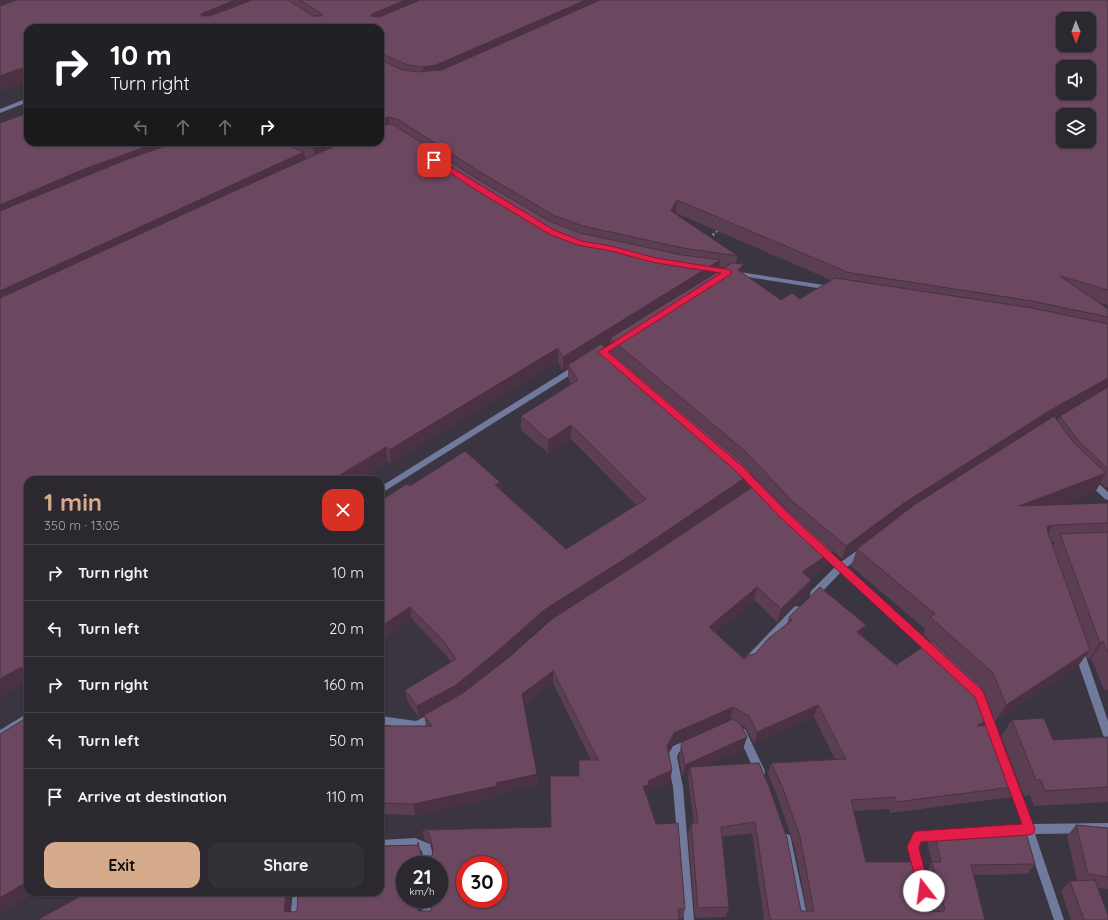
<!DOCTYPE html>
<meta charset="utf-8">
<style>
:root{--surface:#2c2830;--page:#343038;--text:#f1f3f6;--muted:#a6a6ab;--line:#48444c;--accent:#d6ab8b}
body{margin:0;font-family:Quicksand,sans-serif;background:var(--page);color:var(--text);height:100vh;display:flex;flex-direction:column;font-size:15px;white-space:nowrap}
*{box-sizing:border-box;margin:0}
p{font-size:13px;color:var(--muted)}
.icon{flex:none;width:22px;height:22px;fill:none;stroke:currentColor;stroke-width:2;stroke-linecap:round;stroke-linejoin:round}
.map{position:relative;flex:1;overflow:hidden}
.sheet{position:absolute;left:24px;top:476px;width:360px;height:420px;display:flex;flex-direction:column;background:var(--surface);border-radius:12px;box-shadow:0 1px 3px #0004,0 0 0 1px var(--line)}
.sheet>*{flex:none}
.hud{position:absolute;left:24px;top:24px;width:360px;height:122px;border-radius:12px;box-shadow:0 1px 3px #0004,0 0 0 1px var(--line);background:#202124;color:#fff;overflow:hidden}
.needle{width:26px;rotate:179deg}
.fabs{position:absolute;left:1056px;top:12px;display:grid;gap:8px}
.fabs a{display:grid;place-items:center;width:40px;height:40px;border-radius:8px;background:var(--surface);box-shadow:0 1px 3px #0004,0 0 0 1px var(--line);font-size:20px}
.speed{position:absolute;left:396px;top:856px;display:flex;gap:8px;font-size:20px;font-weight:700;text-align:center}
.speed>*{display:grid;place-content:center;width:52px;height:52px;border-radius:50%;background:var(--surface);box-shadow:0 1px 3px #0004,0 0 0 1px var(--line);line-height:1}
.speed small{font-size:10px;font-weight:400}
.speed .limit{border:6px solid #d22;background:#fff;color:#111}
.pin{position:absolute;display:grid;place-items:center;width:34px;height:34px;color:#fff;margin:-17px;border-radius:8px;box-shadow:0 2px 6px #0006}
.me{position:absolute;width:44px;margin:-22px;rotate:345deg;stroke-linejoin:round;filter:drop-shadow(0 0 3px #0008)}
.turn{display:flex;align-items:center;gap:14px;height:84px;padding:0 20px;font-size:18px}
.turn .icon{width:52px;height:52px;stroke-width:2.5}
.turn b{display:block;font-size:28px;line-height:34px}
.lanes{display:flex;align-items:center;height:38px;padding:0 20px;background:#0003;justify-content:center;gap:20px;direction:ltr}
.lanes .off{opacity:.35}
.round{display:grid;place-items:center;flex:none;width:42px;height:42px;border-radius:12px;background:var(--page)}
.headline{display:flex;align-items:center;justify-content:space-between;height:68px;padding:0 20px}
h1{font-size:24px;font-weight:700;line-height:30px;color:var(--accent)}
.action{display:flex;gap:8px;margin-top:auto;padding:8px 20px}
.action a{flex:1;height:46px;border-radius:12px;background:var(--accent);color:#111;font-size:16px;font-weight:700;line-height:46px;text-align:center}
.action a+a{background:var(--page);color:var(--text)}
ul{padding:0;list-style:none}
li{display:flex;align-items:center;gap:12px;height:56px;padding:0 20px;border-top:1px solid var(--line)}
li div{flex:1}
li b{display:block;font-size:15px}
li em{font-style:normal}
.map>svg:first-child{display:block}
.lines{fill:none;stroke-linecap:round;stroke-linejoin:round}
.path-far1{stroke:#817d86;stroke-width:2;stroke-dasharray:2 2;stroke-linecap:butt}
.path{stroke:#817d86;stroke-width:2.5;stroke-dasharray:3 3;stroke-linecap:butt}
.street{fill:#717a9c;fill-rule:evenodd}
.wall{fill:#5c3e52;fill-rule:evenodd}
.shaded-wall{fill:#4b3242}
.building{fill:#6b485f;stroke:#4b3242;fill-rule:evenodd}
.route{fill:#e11d48;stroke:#92132f}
</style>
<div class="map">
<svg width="1108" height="920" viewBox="0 0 1108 920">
<rect width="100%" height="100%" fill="#3a3540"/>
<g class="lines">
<path class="path-far1" d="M 713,235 L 718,230"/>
<path class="path" d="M 708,239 L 714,234"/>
<path class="street" d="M 28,98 L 28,102 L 0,113 L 0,109 Z
M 733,271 L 830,286 L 833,288 L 830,290 L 735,275 L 732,273 Z
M 577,364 L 580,365 L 581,367 L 580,369 L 380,494 L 380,487 Z
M 743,470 L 746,471 L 764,490 L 765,492 L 764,494 L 758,494 L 740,475 L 739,473 L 740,471 Z
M 1091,478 L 1094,479 L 1108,492 L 1108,500 L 1105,499 L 1088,483 L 1087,481 L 1088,479 Z
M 824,548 L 827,549 L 841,562 L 859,549 L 862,548 L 865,549 L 866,551 L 865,553 L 847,567 L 937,650 L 939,653 L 937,656 L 934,657 L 931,656 L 841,572 L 817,597 L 814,598 L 811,597 L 810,594 L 811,591 L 835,567 L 821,553 L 820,551 L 821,549 Z
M 797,606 L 800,607 L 801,610 L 800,613 L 751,664 L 748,665 L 745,664 L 743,661 L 745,658 L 794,607 Z
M 1079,647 L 1082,648 L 1084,651 L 1108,721 L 1108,739 L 1105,738 L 1103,735 L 1074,651 L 1076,648 Z
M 434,712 L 437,713 L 439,716 L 437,719 L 417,730 L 380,724 L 380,716 L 416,721 Z
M 28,713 L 28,722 L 0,739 L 0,730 Z
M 742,728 L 745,729 L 764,769 L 765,772 L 764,775 L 760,777 L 756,775 L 737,732 L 739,729 Z
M 689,739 L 692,740 L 694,743 L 692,746 L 679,752 L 677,757 L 683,787 L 694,920 L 684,920 L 673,787 L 667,757 L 673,746 Z
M 1013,777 L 1017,779 L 1032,824 L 1108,823 L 1108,833 L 1035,834 L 1064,920 L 1054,920 L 1025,834 L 1021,833 L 1020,829 L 1022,825 L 1008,782 L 1009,779 Z
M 942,830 L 946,831 L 947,835 L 946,839 L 942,840 L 921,841 L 917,848 L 924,873 L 923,877 L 919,878 L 915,877 L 907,847 L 914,832 L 918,831 Z
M 786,834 L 790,835 L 791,839 L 808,920 L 798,920 L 781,839 L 782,835 Z
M 415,838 L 430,844 L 434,859 L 434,865 L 424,865 L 422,851 L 415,848 L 380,850 L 380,840 Z
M 293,892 L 303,892 L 300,920 L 290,920 Z
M 423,899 L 433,899 L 432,920 L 422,920 Z"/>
</g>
<path class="wall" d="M 0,0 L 1108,0 L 1108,305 L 1099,303 L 1108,309 L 1108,487 L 1106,488 L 1101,483 L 1095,492 L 1061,505 L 1108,503 L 1108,690 L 1104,690 L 1091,658 L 1088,660 L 1086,654 L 1078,666 L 995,721 L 983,690 L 982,689 L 993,716 L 987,726 L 1020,786 L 1012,797 L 890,813 L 889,809 L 854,811 L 866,862 L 932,911 L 935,911 L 925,873 L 932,862 L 927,842 L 934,831 L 1035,864 L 1027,874 L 974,875 L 985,920 L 764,920 L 752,833 L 722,837 L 729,907 L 726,917 L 695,918 L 688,834 L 691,823 L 694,823 L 688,778 L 689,773 L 682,776 L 679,757 L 681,746 L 732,720 L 730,719 L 672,745 L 669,752 L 670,782 L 648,791 L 648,796 L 647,796 L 685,909 L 682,919 L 37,920 L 88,892 L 292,892 L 290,912 L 295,912 L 421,856 L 432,856 L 433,850 L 431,844 L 425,840 L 422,830 L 551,827 L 579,776 L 579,760 L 591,760 L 553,683 L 524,705 L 537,774 L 538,785 L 497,794 L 498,797 L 415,815 L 380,814 L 380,726 L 426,726 L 424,715 L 419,718 L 408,702 L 405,690 L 451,662 L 443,652 L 412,619 L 380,642 L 410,486 L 500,482 L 501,490 L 566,549 L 636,505 L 571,439 L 548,453 L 521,430 L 521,416 L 571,384 L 568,378 L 568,368 L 563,371 L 558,362 L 391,463 L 388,461 L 357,480 L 28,480 L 28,680 L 0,697 L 0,123 L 28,142 L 380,142 L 380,28 L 28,28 L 28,82 L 27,81 L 0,91 ZM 676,213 L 831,280 L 800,299 L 781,300 L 742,273 L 736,263 L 738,256 L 676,214 ZM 719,267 L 724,268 L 718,272 ZM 610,341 L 610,351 L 603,346 ZM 1097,394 L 1060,416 L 1057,421 L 1055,417 ZM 752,475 L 759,482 L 642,561 L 463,693 L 458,696 L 501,662 L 544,623 L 633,566 L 750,487 ZM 868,540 L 857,549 L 851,566 L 925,629 L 923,634 L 931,642 L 896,665 L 862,636 L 866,625 L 789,617 L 787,624 L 755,654 L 744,659 L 715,633 L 754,600 L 777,622 L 808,592 L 811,580 L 809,578 L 828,564 L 833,551 L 842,559 ZM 1052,542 L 1055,542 L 1053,546 ZM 814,717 L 835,759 L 771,763 L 768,774 L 778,798 L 795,848 L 807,911 L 801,911 L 759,763 L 704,766 L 743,749 L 747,737 L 741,725 L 746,728 L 754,744 ZM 405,865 L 439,865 L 431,911 L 421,911 Z
M 1012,720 L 1053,740 L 1108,737 L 1108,802 L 1034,806 L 1030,795 L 1024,796 L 1001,736 Z
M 1076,825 L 1108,828 L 1108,889 L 1098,888 L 1108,920 L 1071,920 L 1061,891 L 1070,881 L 1077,880 L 1067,836 Z"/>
<path class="shaded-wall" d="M 0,0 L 40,0 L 0,14 Z
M 235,0 L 268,0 L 204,28 L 201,16 L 201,14 Z
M 405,0 L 437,0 L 373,27 L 371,16 L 372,14 Z
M 586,0 L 614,0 L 424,80 L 423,67 Z
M 22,68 L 27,81 L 0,91 L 0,76 Z
M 389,117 L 390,131 L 380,134 L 380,120 Z
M 159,142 L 211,142 L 0,221 L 0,205 L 84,169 Z
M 328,142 L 362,142 L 316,161 L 313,148 Z
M 304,152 L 307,165 L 0,308 L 0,291 Z
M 677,200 L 676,213 L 670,225 L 671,211 Z
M 720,260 L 718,274 L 610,338 L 610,341 L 569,367 L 568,365 L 568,368 L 563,371 L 563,357 Z
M 744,264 L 742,278 L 738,270 Z
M 558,348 L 558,362 L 391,463 L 389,450 Z
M 1108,378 L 1108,388 L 1042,425 L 899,517 L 842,559 L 846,546 L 904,503 L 1049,411 Z
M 571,425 L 571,439 L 548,453 L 548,440 Z
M 386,447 L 388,461 L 357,480 L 332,480 Z
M 752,473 L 750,487 L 633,566 L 544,623 L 501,662 L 457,697 L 419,718 L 417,706 L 544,610 Z
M 1106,473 L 1095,492 L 1010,524 L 1019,506 Z
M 500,482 L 501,495 L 495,485 Z
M 1053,525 L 1043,542 L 1048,526 Z
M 833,551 L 828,564 L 798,585 L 802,572 Z
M 811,580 L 808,592 L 777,622 L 781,609 Z
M 757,587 L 754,600 L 707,640 L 709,627 Z
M 410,607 L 412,619 L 380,642 L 380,627 Z
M 866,625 L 861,637 L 857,632 Z
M 1103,641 L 1091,658 L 1088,660 L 1100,643 Z
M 1090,650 L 1078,666 L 995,721 L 1006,705 Z
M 21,667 L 28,678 L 28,680 L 0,697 L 0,679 Z
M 553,671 L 553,683 L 522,706 L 522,694 Z
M 818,705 L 814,717 L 754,744 L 757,732 Z
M 733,707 L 730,719 L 672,745 L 666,757 L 667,746 L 674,733 Z
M 993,716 L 985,728 L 977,726 Z
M 747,737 L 743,749 L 691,772 L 690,767 L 689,773 L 682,776 L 685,765 Z
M 672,770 L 670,782 L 648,791 L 648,796 L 642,797 L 643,786 L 648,781 Z
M 537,774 L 538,785 L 497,794 L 498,797 L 415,815 L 413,804 L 496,783 Z
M 28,881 L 28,892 L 36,892 L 0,914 L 0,898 Z
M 286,892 L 292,892 L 289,920 L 284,911 Z
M 419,899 L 422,899 L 421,920 L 418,911 Z"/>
<path class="building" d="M 17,0 L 235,0 L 201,14 L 201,16 L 210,16 L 252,0 L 288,0 L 313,16 L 322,16 L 322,14 L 300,0 L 405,0 L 372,14 L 371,16 L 379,17 L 420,0 L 586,0 L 436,65 L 423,67 L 408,65 L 380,53 L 380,28 L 28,28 L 28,74 L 22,68 L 0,76 L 0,6 Z
M 600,0 L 1108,0 L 1108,290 L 1060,276 L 1108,309 L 1108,317 L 1032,301 L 845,272 L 847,272 L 677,200 L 671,211 L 738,256 L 683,248 L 583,226 L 555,216 L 480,172 L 399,120 L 389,117 L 380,120 L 380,59 L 400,69 L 416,72 L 442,70 ZM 1063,19 L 1089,19 L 1089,45 L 1063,45 ZM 1063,67 L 1089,67 L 1089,93 L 1063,93 ZM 1063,115 L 1089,115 L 1089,141 L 1063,141 Z
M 28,113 L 28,142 L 159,142 L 84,169 L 0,205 L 0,123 Z
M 389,124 L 394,125 L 474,177 L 549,221 L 580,233 L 682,255 L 720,260 L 563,357 L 558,348 L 389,450 L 386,447 L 332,480 L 28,480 L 28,679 L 21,667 L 0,679 L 0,298 L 230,193 L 344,142 L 380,142 L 380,127 Z
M 177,142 L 280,142 L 304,152 L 0,291 L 0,211 L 128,159 Z
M 297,142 L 328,142 L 313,148 Z
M 732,263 L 744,264 L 738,270 L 781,300 L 792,293 L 800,299 L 835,278 L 1032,308 L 1108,324 L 1108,378 L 1049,411 L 904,503 L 846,546 L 791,500 L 746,452 L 610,338 Z
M 601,344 L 738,459 L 752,473 L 634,553 L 544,610 L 500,649 L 456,685 L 417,706 L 405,690 L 456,659 L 442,639 L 410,607 L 380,627 L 380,501 L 407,484 L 410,486 L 465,451 L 500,482 L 495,485 L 566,549 L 646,499 L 571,425 L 548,440 L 521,416 L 578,380 L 568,365 Z
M 1108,387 L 1108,469 L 1078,440 L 1060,416 Z
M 1054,416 L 1073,442 L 1106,473 L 1019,506 L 1108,503 L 1108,523 L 1053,525 L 1048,526 L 1047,530 L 1090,650 L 1006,705 L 993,673 L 930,617 L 935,614 L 857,549 L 914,505 Z
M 760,482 L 783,506 L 833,551 L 802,572 L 811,580 L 781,609 L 757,587 L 709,627 L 744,659 L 749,655 L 755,654 L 769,638 L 792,620 L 789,617 L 820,587 L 866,625 L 857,632 L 896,665 L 932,641 L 981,686 L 993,716 L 977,726 L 996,725 L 1020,786 L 896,802 L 895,797 L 851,800 L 866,862 L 919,862 L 932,911 L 943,912 L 945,910 L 932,862 L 941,862 L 934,831 L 1025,829 L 1035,864 L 971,865 L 985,920 L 770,920 L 755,822 L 721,827 L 729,907 L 698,908 L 691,823 L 698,823 L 690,767 L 759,763 L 769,787 L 787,838 L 801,911 L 814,911 L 800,837 L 782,786 L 771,763 L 846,759 L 818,705 L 757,732 L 749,716 L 733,707 L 674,733 L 667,746 L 672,770 L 648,781 L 649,785 L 643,786 L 656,824 L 678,823 L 685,909 L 678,909 L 679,920 L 37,920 L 88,892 L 286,892 L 284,911 L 295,912 L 297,910 L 298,892 L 380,892 L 380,846 L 418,845 L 418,842 L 421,856 L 432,856 L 433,848 L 429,833 L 422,830 L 551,827 L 550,776 L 579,776 L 579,760 L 598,760 L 553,671 L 522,694 L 537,774 L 496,783 L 497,786 L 413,804 L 380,803 L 380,726 L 432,726 L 424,715 L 463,693 L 508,658 L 552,619 L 642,561 ZM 405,865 L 439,865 L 439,899 L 431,899 L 431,911 L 418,911 L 419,899 L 405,899 ZM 465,865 L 499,865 L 499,899 L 465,899 Z
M 1108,532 L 1108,653 L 1103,641 L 1100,643 L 1060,534 Z
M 28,717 L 28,881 L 0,898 L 0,734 Z
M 1044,718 L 1053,740 L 1108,737 L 1108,787 L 1045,791 L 1041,780 L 1036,780 L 1012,720 Z
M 733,719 L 741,725 L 747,737 L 685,765 L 681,746 L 682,742 Z
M 1076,825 L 1108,828 L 1108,877 L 1088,874 Z
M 1095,880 L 1108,915 L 1108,920 L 1084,920 L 1070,881 Z"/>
<path class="route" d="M 434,157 L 554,230 L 582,241 L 611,246 L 656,258 L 731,270 L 731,274 L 608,352 L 742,466 L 788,513 L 983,691 L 1035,829 L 1034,833 L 1029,835 L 921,842 L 919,848 L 930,891 L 928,895 L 924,897 L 920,895 L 907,847 L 914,832 L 918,831 L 1022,824 L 975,697 L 781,518 L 736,471 L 598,352 L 721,273 L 656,263 L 611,251 L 577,245 L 549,234 L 476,190 L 432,161 L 431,160 Z"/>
</svg>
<div class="fabs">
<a><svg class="needle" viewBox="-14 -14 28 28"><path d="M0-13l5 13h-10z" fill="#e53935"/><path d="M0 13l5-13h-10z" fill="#a6a6ab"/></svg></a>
<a><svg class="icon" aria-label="sound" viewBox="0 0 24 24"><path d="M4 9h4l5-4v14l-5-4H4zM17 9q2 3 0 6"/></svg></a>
<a><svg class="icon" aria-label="layers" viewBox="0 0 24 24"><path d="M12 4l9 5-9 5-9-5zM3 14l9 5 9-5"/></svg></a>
</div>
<div class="speed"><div>21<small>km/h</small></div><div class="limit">30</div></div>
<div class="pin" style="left:434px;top:160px;background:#d93025"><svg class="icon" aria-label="arrive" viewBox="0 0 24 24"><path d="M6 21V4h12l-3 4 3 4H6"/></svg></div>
<svg class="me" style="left:924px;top:891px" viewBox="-20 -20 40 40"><circle r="19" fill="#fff"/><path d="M0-13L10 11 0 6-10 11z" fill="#e11d48"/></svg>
<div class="hud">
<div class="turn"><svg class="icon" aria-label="right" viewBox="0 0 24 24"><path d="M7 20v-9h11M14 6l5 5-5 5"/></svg><div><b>10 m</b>Turn right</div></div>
<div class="lanes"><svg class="icon off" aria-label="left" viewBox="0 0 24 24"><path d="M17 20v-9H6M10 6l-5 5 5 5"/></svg><svg class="icon off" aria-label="ahead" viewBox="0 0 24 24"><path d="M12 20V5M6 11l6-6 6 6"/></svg><svg class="icon off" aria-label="ahead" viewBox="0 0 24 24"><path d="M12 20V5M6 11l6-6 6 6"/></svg><svg class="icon" aria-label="right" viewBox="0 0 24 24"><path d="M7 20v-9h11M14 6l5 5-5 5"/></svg></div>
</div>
<section class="sheet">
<div class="headline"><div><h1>1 min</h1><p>350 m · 13:05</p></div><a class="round" style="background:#d93025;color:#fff"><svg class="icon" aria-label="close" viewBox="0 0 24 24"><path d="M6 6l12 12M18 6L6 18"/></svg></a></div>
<ul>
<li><svg class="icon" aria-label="right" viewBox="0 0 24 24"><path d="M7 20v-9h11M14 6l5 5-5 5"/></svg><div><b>Turn right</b></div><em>10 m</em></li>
<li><svg class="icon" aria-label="left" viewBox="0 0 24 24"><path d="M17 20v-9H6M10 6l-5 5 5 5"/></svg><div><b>Turn left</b></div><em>20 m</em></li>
<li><svg class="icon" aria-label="right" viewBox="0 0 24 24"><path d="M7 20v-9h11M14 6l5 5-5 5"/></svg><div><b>Turn right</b></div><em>160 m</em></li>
<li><svg class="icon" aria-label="left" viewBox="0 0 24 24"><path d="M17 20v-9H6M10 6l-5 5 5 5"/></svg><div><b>Turn left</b></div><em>50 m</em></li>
<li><svg class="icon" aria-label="arrive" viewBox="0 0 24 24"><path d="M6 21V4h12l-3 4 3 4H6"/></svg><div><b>Arrive at destination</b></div><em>110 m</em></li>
</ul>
<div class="action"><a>Exit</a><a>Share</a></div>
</section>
</div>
